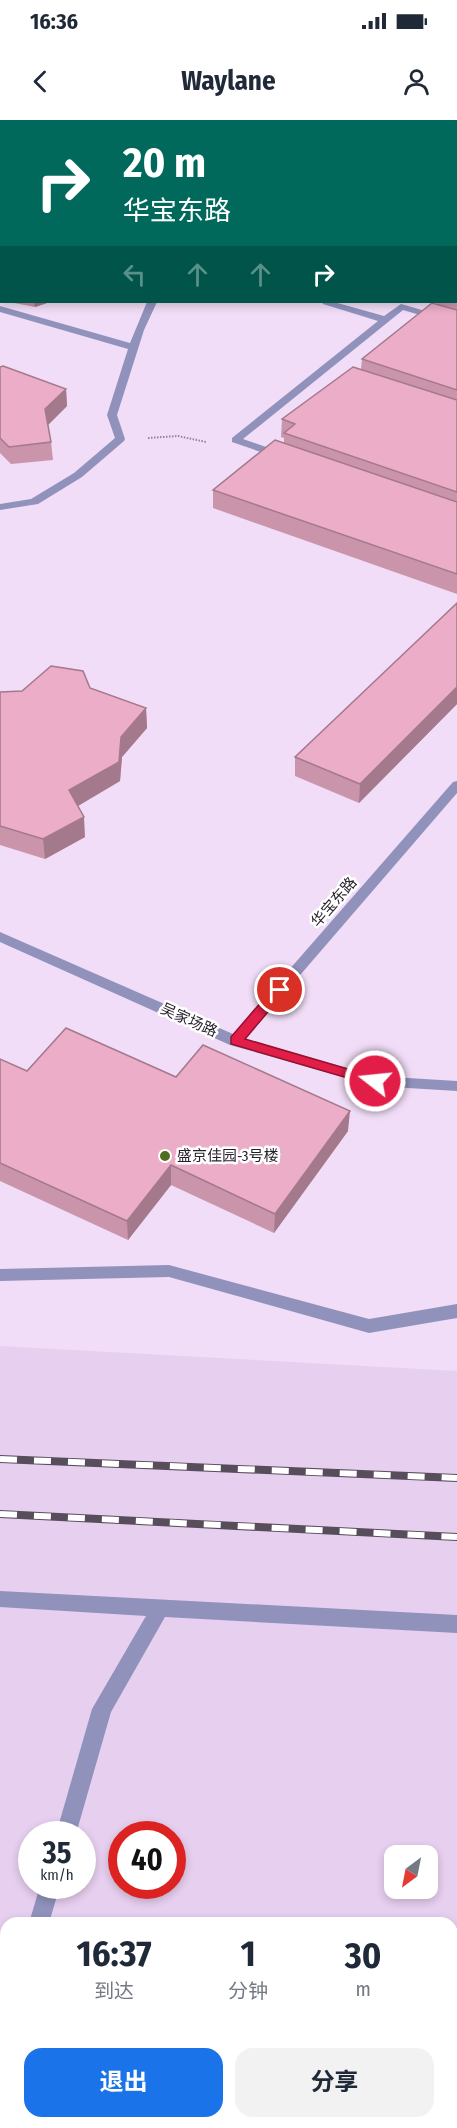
<!DOCTYPE html>
<html lang="zh">
<meta charset="utf-8">
<style>
:root{--surface:#fff;--page:#f2f2f3;--text:#1f2937;--muted:#747a83;--accent:#1a73e8}
body{margin:0;font-family:"Fira Sans Condensed","Noto Sans SC",sans-serif;background:var(--page);color:var(--text);height:100vh;display:flex;flex-direction:column;font-size:22px;white-space:nowrap}
*{box-sizing:border-box;margin:0}
p{font-size:20px;color:var(--muted)}
.icon{flex:none;width:33px;height:33px;fill:none;stroke:currentColor;stroke-width:2;stroke-linecap:round;stroke-linejoin:round}
.map{position:relative;flex:1;overflow:hidden}
.side{position:absolute;left:0px;top:1797px;width:458px;height:212px;display:flex;flex-direction:column;background:var(--surface);border-radius:18px 18px 0 0;box-shadow:0 3px 9px #0003}
.side>*{flex:none}
.banner{position:absolute;left:0px;top:0px;width:458px;height:183px;box-shadow:0 3px 9px #0003;background:#00695c;color:#fff;overflow:hidden}
.needle{width:39px;rotate:212deg}
.buttons{position:absolute;left:384px;top:1725px;display:grid;gap:12px}
.buttons a{display:grid;place-items:center;width:54px;height:54px;border-radius:12px;background:var(--surface);box-shadow:0 3px 9px #0003;font-size:30px}
.speed{position:absolute;left:18px;top:1701px;display:flex;gap:12px;font-size:30px;font-weight:700;text-align:center}
.speed>*{display:grid;place-content:center;width:78px;height:78px;border-radius:50%;background:var(--surface);box-shadow:0 3px 9px #0003;line-height:1}
.speed small{font-size:15px;font-weight:400}
.speed .limit{border:9px solid #d22;background:#fff;color:#111}
.pin{position:absolute;display:grid;place-items:center;width:51px;height:51px;color:#fff;margin:-26px;border:3px solid #fff;border-radius:50%;box-shadow:0 2px 6px #0007}
.me{position:absolute;width:66px;margin:-33px;rotate:286deg;stroke-linejoin:round;filter:drop-shadow(0 0 4px #0008)}
.turn{display:flex;align-items:center;gap:21px;height:126px;padding:0 24px;font-size:27px}
.turn .icon{width:78px;height:78px;stroke-width:2.5}
.turn b{display:block;font-size:42px;line-height:51px}
.lanes{display:flex;align-items:center;height:57px;padding:0 24px;background:#0003;justify-content:center;gap:30px;direction:ltr}
.lanes .off{opacity:.35}
.eta{display:flex;justify-content:space-evenly;align-items:center;height:102px;text-align:center}
.eta b{font-size:36px;font-weight:700;line-height:42px}
.button{display:flex;gap:12px;margin-top:auto;padding:12px 24px}
.button a{flex:1;height:69px;border-radius:18px;background:var(--accent);color:#fff;font-size:24px;font-weight:700;line-height:69px;text-align:center}
.button a+a{background:var(--page);color:var(--text)}
.status{display:flex;justify-content:space-between;align-items:center;height:42px;padding:0 30px;background:var(--surface);direction:ltr}
.status svg{height:16px;fill:currentColor}
header{display:flex;justify-content:space-between;align-items:center;height:78px;padding:0 24px;background:var(--surface);font-size:27px;font-weight:700}
.map>svg:first-child{display:block}
.built{fill:#e7cfef;fill-rule:evenodd}
.lines{fill:none;stroke-linecap:round;stroke-linejoin:round}
.path{stroke:#938497;stroke-width:2;stroke-dasharray:1.5 1.5;stroke-linecap:butt}
.minor{fill:#9192bc;fill-rule:evenodd}
.rail-casing{stroke:#584d5a;stroke-width:8}
.rail{stroke:#fff;stroke-width:6;stroke-dasharray:17;stroke-linecap:butt}
.wall{fill:#ca95ab}
.shaded-wall{fill:#a4798b}
.building{fill:#ebadc7;stroke:#a4798b;stroke-width:1.5}
.route{fill:#e11d48;stroke:#92132f;stroke-width:1.5}
.poi-dot{fill:#526d20;stroke:#fff;stroke-width:2}
.labels{text-anchor:middle;dominant-baseline:central;stroke-width:5;stroke-linejoin:round;paint-order:stroke}
.street-label{font-size:15px;fill:#261e28;stroke:#fff}
.poi-label{font-size:15px;fill:#261e28;stroke:#fff;text-anchor:start}
</style>
<div class="status"><b>16:36</b><svg viewBox="0 0 49 12"><path d="M0 12V9h3v3zM5 12V6h3v6zM10 12V3h3v9zM15 12V0h3v12zM26 1h20v11H26zM47 4h2v5h-2z"/></svg></div>
<header><svg class="icon" aria-label="back" viewBox="0 0 24 24"><path d="M15 5l-7 7 7 7"/></svg>Waylane<svg class="icon" aria-label="person" viewBox="0 0 24 24"><circle cx="12" cy="8" r="4"/><path d="M4 21q1-7 8-7t8 7"/></svg></header>
<div class="map">
<svg width="457" height="2008" viewBox="0 0 457 2008">
<rect width="100%" height="100%" fill="#f1ddf7"/>
<path class="built" d="M 0,1226 L 457,1251 L 457,2008 L 0,2008 ZM 32,1714 L 82,1714 L 82,1766 L 32,1766 ZM 122,1714 L 172,1714 L 172,1766 L 122,1766 ZM 394,1736 L 428,1736 L 428,1768 L 394,1768 ZM 6,1803 L 452,1803 L 452,2002 L 6,2002 Z"/>
<g class="lines">
<path class="path" d="M 148,318 L 178,316 L 206,322"/>
<path class="minor" d="M 22,0 L 31,0 L 20,2 Z
M 78,0 L 89,0 L 91,2 L 79,2 Z
M 0,12 L 2,12 L 0,17 Z
M 0,72 L 2,72 L 0,78 Z
M 456,94 L 457,94 L 457,100 L 456,100 Z
M 147,182 L 157,182 L 144,210 L 117,295 L 125,319 L 124,321 L 82,357 L 38,384 L 0,390 L 0,384 L 31,379 L 74,353 L 115,318 L 107,295 L 128,229 L 0,192 L 0,186 L 130,223 Z
M 322,182 L 334,182 L 384,196 L 401,184 L 457,200 L 457,206 L 403,190 L 243,319 L 286,334 L 286,338 L 278,338 L 232,322 L 232,318 L 378,201 L 323,184 Z
M 457,661 L 457,673 L 245,919 L 375,956 L 457,961 L 457,971 L 375,966 L 230,925 L 0,822 L 0,812 L 233,914 L 453,662 Z
M 169,1145 L 369,1199 L 457,1184 L 457,1198 L 369,1213 L 169,1157 L 0,1161 L 0,1149 Z
M 0,1471 L 457,1495 L 457,1513 L 165,1497 L 111,1592 L 76,1714 L 56,1714 L 92,1589 L 146,1496 L 0,1487 Z
M 40,1766 L 60,1766 L 49,1803 L 29,1803 Z
M 362,2002 L 398,2002 L 400,2008 L 364,2008 Z"/>
<g class="rail-casing">
<path id="rail" d="M 0,1339 L 457,1358
M 0,1394 L 457,1417"/>
</g>
<use href="#rail" class="rail"/>
</g>
<path class="wall" d="M 235,0 L 408,0 L 407,2 L 236,2 Z
M 2,81 L 2,180 L 0,180 L 0,82 Z
M 457,159 L 457,474 L 213,388 L 213,370 L 284,323 L 284,318 L 281,317 L 282,299 L 361,249 L 362,239 L 437,184 L 437,182 L 456,182 L 456,160 Z
M 9,182 L 50,182 L 35,187 Z
M 0,247 L 66,269 L 67,286 L 48,305 L 51,322 L 53,340 L 11,344 L 0,333 Z
M 457,483 L 457,584 L 359,683 L 295,656 L 295,637 Z
M 90,568 L 146,588 L 147,608 L 122,637 L 120,661 L 78,686 L 85,717 L 45,739 L 0,725 L 0,572 Z
M 0,939 L 27,951 L 176,957 L 348,1011 L 274,1113 L 171,1065 L 128,1120 L 0,1061 Z
M 452,1823 L 457,1824 L 457,1925 L 452,1924 Z"/>
<path class="shaded-wall" d="M 457,47 L 457,62 L 456,62 L 456,48 Z
M 34,182 L 50,182 L 35,187 Z
M 66,269 L 67,286 L 46,307 L 45,289 Z
M 457,567 L 457,584 L 359,683 L 360,664 Z
M 146,588 L 147,608 L 122,637 L 120,661 L 71,690 L 69,670 L 121,617 Z
M 84,697 L 85,717 L 45,739 L 43,719 Z
M 350,991 L 348,1011 L 274,1113 L 275,1094 Z
M 171,1045 L 171,1065 L 128,1120 L 127,1101 Z"/>
<path class="building" d="M 253,0 L 383,0 L 362,2 L 255,2 Z
M 446,0 L 457,0 L 457,47 L 456,48 L 456,2 L 444,2 Z
M 2,81 L 2,164 L 0,163 L 0,82 Z
M 457,159 L 457,180 L 456,180 L 456,160 Z
M 432,183 L 457,190 L 457,270 L 362,239 Z
M 3,246 L 66,269 L 45,289 L 51,322 L 9,327 L 0,318 L 0,247 Z
M 353,247 L 457,280 L 457,372 L 284,313 L 295,304 L 282,299 Z
M 275,320 L 457,382 L 457,454 L 213,370 Z
M 457,483 L 457,567 L 360,664 L 295,637 Z
M 51,546 L 83,551 L 90,568 L 146,588 L 121,617 L 119,642 L 69,670 L 84,697 L 43,719 L 0,706 L 0,572 L 22,571 Z
M 66,908 L 176,957 L 203,925 L 350,991 L 275,1094 L 171,1045 L 127,1101 L 0,1043 L 0,939 L 27,951 Z
M 333,1800 L 347,1803 L 333,1803 Z
M 452,1823 L 457,1824 L 457,1915 L 452,1914 Z"/>
<path class="route" d="M 280,865 L 286,870 L 284,873 L 245,919 L 379,958 L 379,965 L 375,966 L 231,924 L 231,917 L 275,866 Z"/>
<circle class="poi-dot" cx="165" cy="1036" r="6"/>
<g class="labels">
<g class="street-label">
<text transform="translate(334 782) rotate(-49)">华宝东路</text>
<text transform="translate(189 900) rotate(24)">吴家场路</text>
</g>
<g class="poi-label">
<text x="177" y="1036">盛京佳园-3号楼</text>
</g>
</g>
</svg>
<div class="buttons">
<a><svg class="needle" viewBox="-14 -14 28 28"><path d="M0-13l5 13h-10z" fill="#e53935"/><path d="M0 13l5-13h-10z" fill="#747a83"/></svg></a>
</div>
<div class="speed"><div>35<small>km/h</small></div><div class="limit">40</div></div>
<div class="pin" style="left:280px;top:870px;background:#d93025"><svg class="icon" aria-label="arrive" viewBox="0 0 24 24"><path d="M6 21V4h12l-3 4 3 4H6"/></svg></div>
<svg class="me" style="left:375px;top:961px" viewBox="-20 -20 40 40"><circle r="17" fill="#e11d48" stroke="#fff" stroke-width="3"/><path d="M0-11L8 9 0 5-8 9z" fill="#fff"/></svg>
<div class="banner">
<div class="turn"><svg class="icon" aria-label="right" viewBox="0 0 24 24"><path d="M7 20v-9h11M14 6l5 5-5 5"/></svg><div><b>20 m</b>华宝东路</div></div>
<div class="lanes"><svg class="icon off" aria-label="left" viewBox="0 0 24 24"><path d="M17 20v-9H6M10 6l-5 5 5 5"/></svg><svg class="icon off" aria-label="ahead" viewBox="0 0 24 24"><path d="M12 20V5M6 11l6-6 6 6"/></svg><svg class="icon off" aria-label="ahead" viewBox="0 0 24 24"><path d="M12 20V5M6 11l6-6 6 6"/></svg><svg class="icon" aria-label="right" viewBox="0 0 24 24"><path d="M7 20v-9h11M14 6l5 5-5 5"/></svg></div>
</div>
<section class="side">
<div class="eta">
<div><b>16:37</b><p>到达</p></div>
<div><b>1</b><p>分钟</p></div>
<div><b>30</b><p>m</p></div>
</div>
<div class="button"><a>退出</a><a>分享</a></div>
</section>
</div>
